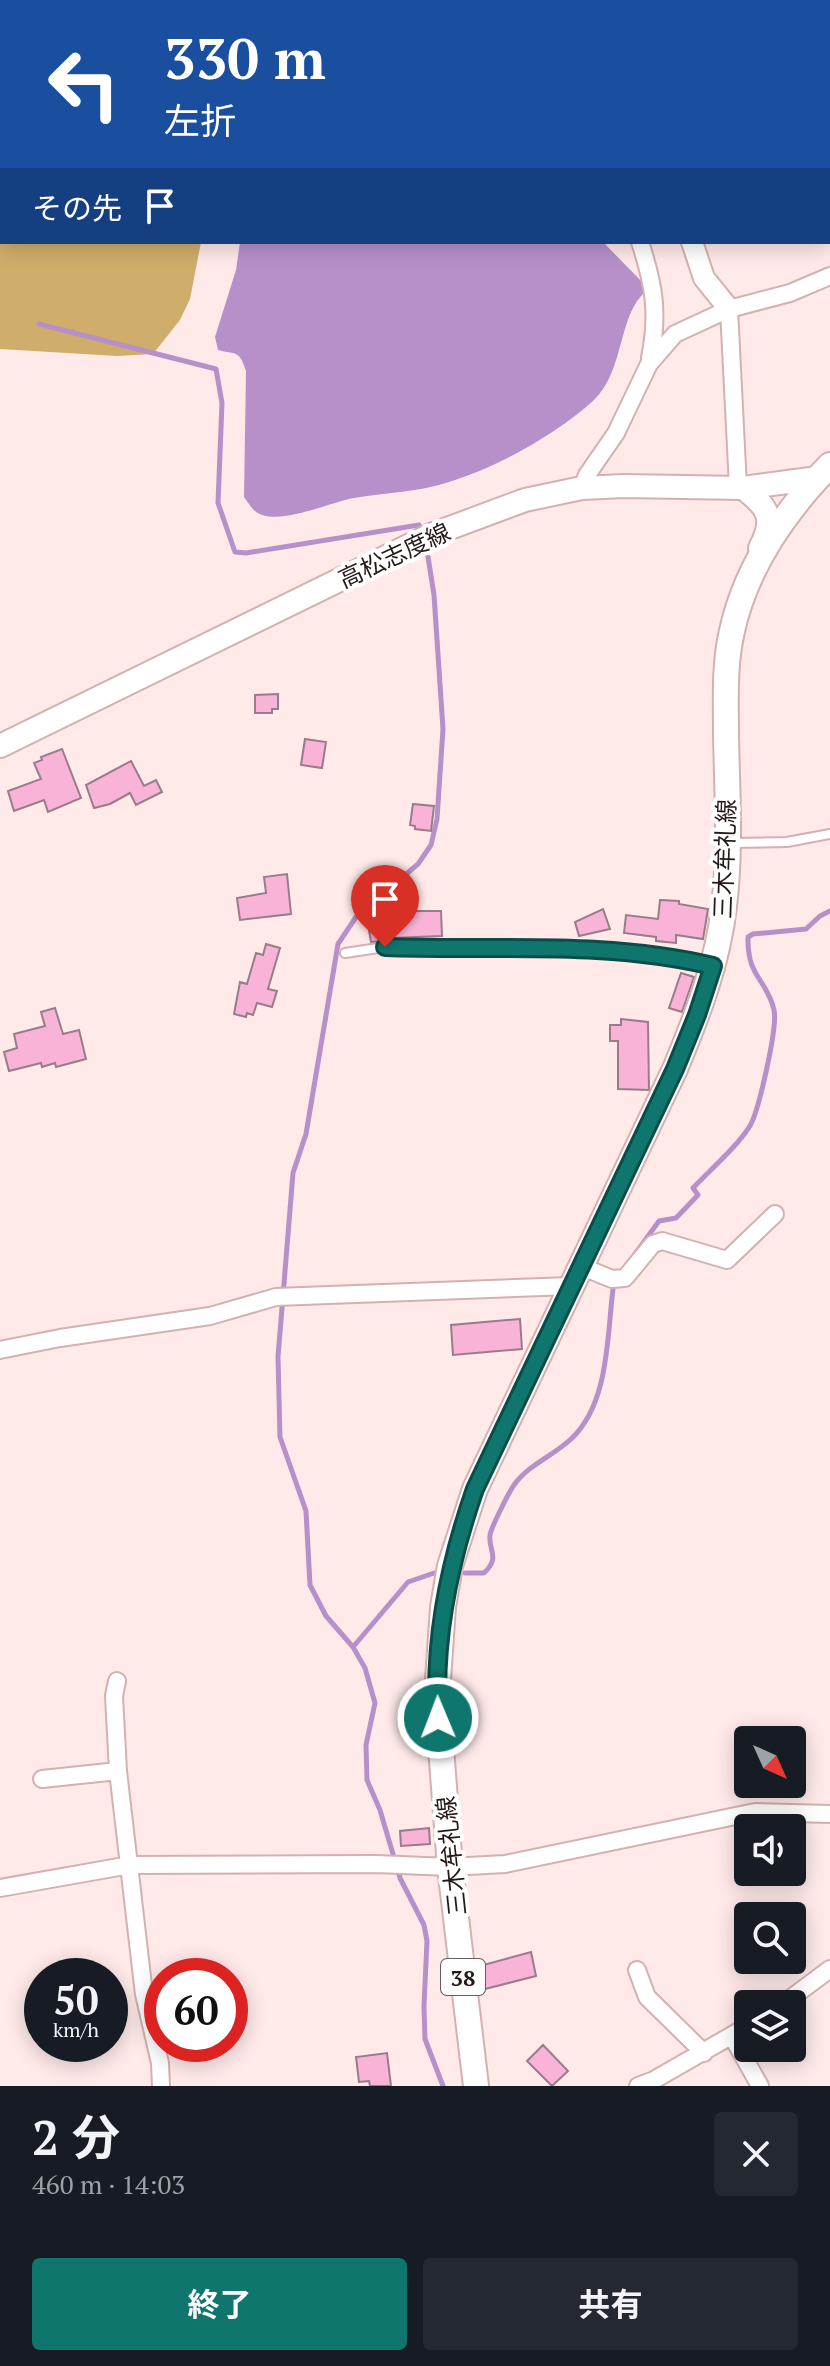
<!DOCTYPE html>
<html lang="ja">
<meta charset="utf-8">
<style>
:root{--surface:#171b24;--page:#242831;--text:#f1f3f6;--muted:#9ea1a6;--accent:#0f766e}
body{margin:0;font-family:"PT Serif","Noto Sans JP",serif;background:var(--page);color:var(--text);height:100vh;display:flex;flex-direction:column;font-size:30px;white-space:nowrap}
*{box-sizing:border-box;margin:0}
p{font-size:26px;color:var(--muted)}
.icon{flex:none;width:44px;height:44px;fill:none;stroke:currentColor;stroke-width:2;stroke-linecap:round;stroke-linejoin:round}
.map{position:relative;height:2086px;overflow:hidden}
.details{display:flex;flex-direction:column;background:var(--surface);flex:1}
.details>*{flex:none}
.guide{position:absolute;left:0px;top:0px;width:830px;height:244px;box-shadow:0 4px 20px #0003;background:#1a4fa0;color:#fff;overflow:hidden}
.needle{width:52px;rotate:135deg}
.fabs{position:absolute;left:734px;top:1726px;display:grid;gap:16px}
.fabs a{display:grid;place-items:center;width:72px;height:72px;border-radius:8px;background:var(--surface);box-shadow:0 4px 20px #0003;font-size:40px}
.speed{position:absolute;left:24px;top:1958px;display:flex;gap:16px;font-size:40px;font-weight:700;text-align:center}
.speed>*{display:grid;place-content:center;width:104px;height:104px;border-radius:50%;background:var(--surface);box-shadow:0 4px 20px #0003;line-height:1}
.speed small{font-size:20px;font-weight:400}
.speed .limit{border:12px solid #d22;background:#fff;color:#111}
.pin{position:absolute;display:grid;place-items:center;width:68px;height:68px;color:#fff;margin:-82px -34px;border-radius:50% 50% 50% 0;rotate:-45deg;box-shadow:0 0 8px #0007}
.pin .icon{rotate:45deg}
.me{position:absolute;width:88px;margin:-44px;rotate:359deg;stroke-linejoin:round;filter:drop-shadow(0 0 6px #0008)}
.turn{display:flex;align-items:center;gap:28px;height:168px;padding:0 32px;font-size:36px}
.turn .icon{width:104px;height:104px;stroke-width:2.5}
.turn b{display:block;font-size:56px;line-height:68px}
.then{display:flex;align-items:center;height:76px;padding:0 32px;background:#0003;gap:16px;font-size:30px}
.round{display:grid;place-items:center;flex:none;width:84px;height:84px;border-radius:8px;background:var(--page)}
.headline{display:flex;align-items:center;justify-content:space-between;height:136px;padding:0 32px}
h1{font-size:48px;font-weight:700;line-height:60px}
.button{display:flex;gap:16px;margin-top:auto;padding:16px 32px}
.button a{flex:1;height:92px;border-radius:8px;background:var(--accent);color:#fff;font-size:32px;font-weight:700;line-height:92px;text-align:center}
.button a+a{background:var(--page);color:var(--text)}
.map>svg:first-child{display:block}
.forest{fill:#cfae6c}
.water{fill:#b790c9}
.lines{fill:none;stroke-linecap:round;stroke-linejoin:round}
.stream{stroke:#b790c9;stroke-width:5}
.building{fill:#f9b3d7;stroke:#987c8a;stroke-width:2}
.service-casing{stroke:#d4b1b1;stroke-width:12}
.minor-casing{stroke:#d4b1b1;stroke-width:20}
.tertiary-casing{stroke:#d4b1b1;stroke-width:24}
.secondary-casing{stroke:#d4b1b1;stroke-width:26}
.primary-casing{stroke:#d4b1b1;stroke-width:28}
.service{stroke:#fff;stroke-width:8}
.minor{stroke:#fff;stroke-width:16}
.tertiary{stroke:#fff;stroke-width:20}
.secondary{stroke:#fff;stroke-width:22}
.primary{stroke:#fff;stroke-width:24}
.route-casing{stroke:#0a4d48;stroke-width:20}
.route{stroke:#0f766e;stroke-width:14}
.labels{text-anchor:middle;dominant-baseline:central;stroke-width:8;stroke-linejoin:round;paint-order:stroke}
.shield{fill:#fff;stroke:#665e5d;stroke-width:2}
.shield-label{font-size:22px;font-weight:bold;fill:#251918}
.street-label{font-size:24px;fill:#251918;stroke:#fff}
</style>
<div class="map">
<svg width="830" height="2086" viewBox="0 0 830 2086">
<rect width="100%" height="100%" fill="#ffe9e9"/>
<path class="forest" d="M 0,0 L 31,0 L 2,2 L 2,242 L 201,242 L 190,299 L 180,320 L 153,354 L 117,356 L 0,349 Z
M 350,0 L 552,0 L 553,2 L 351,2 Z"/>
<path class="water" d="M 240,242 L 603,242 L 649,289 C 617,311 626,371 593,401 C 549,440 479,478 421,489 C 399,493 376,494 354,498 C 330,502 275,528 255,511 C 251,508 247,501 244,497 L 246,371 C 239,349 236,355 218,350 L 215,337 L 236,270 Z"/>
<g class="lines">
<path class="stream" d="M 39,324 L 216,369 L 222,403 L 218,503 L 235,552 L 246,553 L 419,525
M 428,557 L 434,595 L 443,729 L 437,819 L 431,845 L 418,864 L 356,917 L 338,944 L 306,1134 L 293,1173 L 278,1357 L 280,1437 L 306,1511 L 310,1585 L 326,1616 L 353,1647 L 365,1668 L 375,1703 L 366,1745 L 367,1780 L 380,1810 L 400,1878 L 424,1925 L 427,1941 L 424,2006 L 425,2039 L 443,2086
M 630,1261 L 659,1221 L 676,1218 L 698,1195 L 693,1188 C 709,1171 740,1144 751,1124 C 759,1108 778,1027 774,1010 C 767,979 747,978 748,937 L 753,934 L 806,929 L 820,916 L 830,911
M 465,1573 L 484,1573 C 501,1557 488,1551 490,1535 C 491,1528 509,1492 514,1485 C 528,1465 553,1456 571,1439 C 609,1404 607,1337 613,1289 L 616,1283
M 353,1647 L 408,1582 L 440,1571"/>
</g>
<path class="building" d="M 278,694 L 278,709 L 272,709 L 272,713 L 255,713 L 255,695 Z
M 305,739 L 326,742 L 322,768 L 301,765 Z
M 62,749 L 81,798 L 48,812 L 44,800 L 14,811 L 8,791 L 41,779 L 34,763 L 42,760 L 41,757 Z
M 131,761 L 144,786 L 156,780 L 162,792 L 136,805 L 130,793 L 110,804 L 94,808 L 86,785 Z
M 413,804 L 434,806 L 431,831 L 415,829 L 415,826 L 410,825 Z
M 287,874 L 291,914 L 240,920 L 237,898 L 266,893 L 264,877 Z
M 660,900 L 679,901 L 679,904 L 708,909 L 703,939 L 676,935 L 676,943 L 656,941 L 656,937 L 624,933 L 626,915 L 658,919 Z
M 603,909 L 610,929 L 579,936 L 575,922 Z
M 408,911 L 441,911 L 442,936 L 392,938 L 392,940 L 371,942 L 369,930 L 387,927 L 386,922 L 408,918 Z
M 266,944 L 280,948 L 268,989 L 277,991 L 272,1007 L 257,1003 L 253,1015 L 247,1013 L 246,1017 L 234,1014 L 240,982 L 247,984 L 256,953 L 263,955 Z
M 681,973 L 694,977 L 682,1012 L 669,1008 Z
M 55,1008 L 63,1034 L 79,1030 L 86,1059 L 56,1067 L 55,1063 L 42,1067 L 41,1063 L 9,1071 L 4,1052 L 17,1048 L 14,1034 L 45,1026 L 41,1012 Z
M 621,1019 L 648,1022 L 649,1090 L 618,1089 L 618,1041 L 610,1041 L 610,1025 L 621,1025 Z
M 520,1319 L 522,1349 L 453,1355 L 451,1325 Z
M 429,1828 L 430,1844 L 401,1846 L 400,1831 Z
M 531,1952 L 536,1976 L 485,1989 L 480,1966 Z
M 543,2045 L 568,2071 L 552,2086 L 527,2061 Z
M 387,2053 L 391,2086 L 370,2086 L 369,2081 L 359,2082 L 356,2057 Z"/>
<g class="lines">
<g class="service-casing">
<path id="service" d="M 732,843 L 787,842 L 830,834
M 345,953 L 385,947 L 444,949 L 562,947 L 628,952 L 710,965"/>
</g>
<g class="minor-casing">
<path id="minor" d="M 202,2 L 205,0
M 610,2 L 612,0
M 640,242 C 654,285 659,313 650,358
M 729,309 L 738,487
M 582,488 L 587,475 L 616,433 L 649,364 L 675,334 L 729,309 L 790,293 L 830,276
M 580,1266 L 612,1279 L 625,1278 L 653,1244 L 662,1241 L 727,1260 L 775,1214
M 0,1350 L 60,1338 L 210,1316 L 276,1297 L 570,1286
M 117,1681 L 114,1696 L 118,1771 L 144,1994 L 160,2063 L 161,2086
M 42,1779 L 118,1771
M 0,1888 L 130,1865 L 376,1864 L 450,1867 L 505,1864 L 755,1812 L 830,1814
M 637,1970 L 647,1997 L 704,2053
M 783,2004 L 830,1969
M 732,2036 L 760,2086
M 638,2086 L 654,2080 L 748,2026"/>
</g>
<g class="tertiary-casing">
<path id="tertiary" d="M 336,0 L 338,2
M 692,242 L 704,278 L 729,309"/>
</g>
<g class="secondary-casing">
<path id="secondary" d="M 743,488 C 768,507 776,518 760,548
M 0,746 L 431,535 L 525,500 L 582,488 L 624,486 L 743,488 L 818,478"/>
</g>
<g class="primary-casing">
<path id="primary" d="M 476,2086 L 450,1867 L 437,1694 L 443,1607 L 450,1566 L 475,1489 L 675,1069 C 697,1016 718,963 724,906 C 731,850 727,791 726,735 C 726,700 724,665 732,631 C 746,567 785,511 830,465"/>
</g>
<use href="#service" class="service"/>
<use href="#minor" class="minor"/>
<use href="#tertiary" class="tertiary"/>
<use href="#secondary" class="secondary"/>
<use href="#primary" class="primary"/>
</g>
<g class="lines">
<g class="route-casing">
<path id="route" d="M 385,947 C 494,951 605,940 713,966 L 697,1015 L 675,1069 L 475,1489 C 449,1563 433,1639 438,1718"/>
</g>
<use href="#route" class="route"/>
</g>
<g class="labels">
<rect class="shield" x="441" y="1959" width="44" height="36" rx="6"/>
<g class="shield-label">
<text x="463" y="1977">38</text>
</g>
<g class="street-label">
<text transform="translate(394 555) rotate(-25)">高松志度線</text>
<text transform="translate(724 859) rotate(-88)">三木牟礼線</text>
<text transform="translate(451 1856) rotate(-96)">三木牟礼線</text>
</g>
</g>
</svg>
<div class="fabs">
<a><svg class="needle" viewBox="-14 -14 28 28"><path d="M0-13l5 13h-10z" fill="#e53935"/><path d="M0 13l5-13h-10z" fill="#9ea1a6"/></svg></a>
<a><svg class="icon" aria-label="sound" viewBox="0 0 24 24"><path d="M4 9h4l5-4v14l-5-4H4zM17 9q2 3 0 6"/></svg></a>
<a><svg class="icon" aria-label="search" viewBox="0 0 24 24"><circle cx="10" cy="10" r="6"/><path d="M15 15l6 6"/></svg></a>
<a><svg class="icon" aria-label="layers" viewBox="0 0 24 24"><path d="M12 4l9 5-9 5-9-5zM3 14l9 5 9-5"/></svg></a>
</div>
<div class="speed"><div>50<small>km/h</small></div><div class="limit">60</div></div>
<div class="pin" style="left:385px;top:947px;background:#d93025"><svg class="icon" aria-label="arrive" viewBox="0 0 24 24"><path d="M6 21V4h12l-3 4 3 4H6"/></svg></div>
<svg class="me" style="left:438px;top:1718px" viewBox="-20 -20 40 40"><circle r="17" fill="#0f766e" stroke="#fff" stroke-width="3"/><path d="M0-11L8 9 0 5-8 9z" fill="#fff"/></svg>
<div class="guide">
<div class="turn"><svg class="icon" aria-label="left" viewBox="0 0 24 24"><path d="M17 20v-9H6M10 6l-5 5 5 5"/></svg><div><b>330 m</b>左折</div></div>
<div class="then">その先<svg class="icon" aria-label="arrive" viewBox="0 0 24 24"><path d="M6 21V4h12l-3 4 3 4H6"/></svg></div>
</div>
</div>
<section class="details">
<div class="headline"><div><h1>2 分</h1><p>460 m · 14:03</p></div><a class="round"><svg class="icon" aria-label="close" viewBox="0 0 24 24"><path d="M6 6l12 12M18 6L6 18"/></svg></a></div>
<div class="button"><a>終了</a><a>共有</a></div>
</section>
